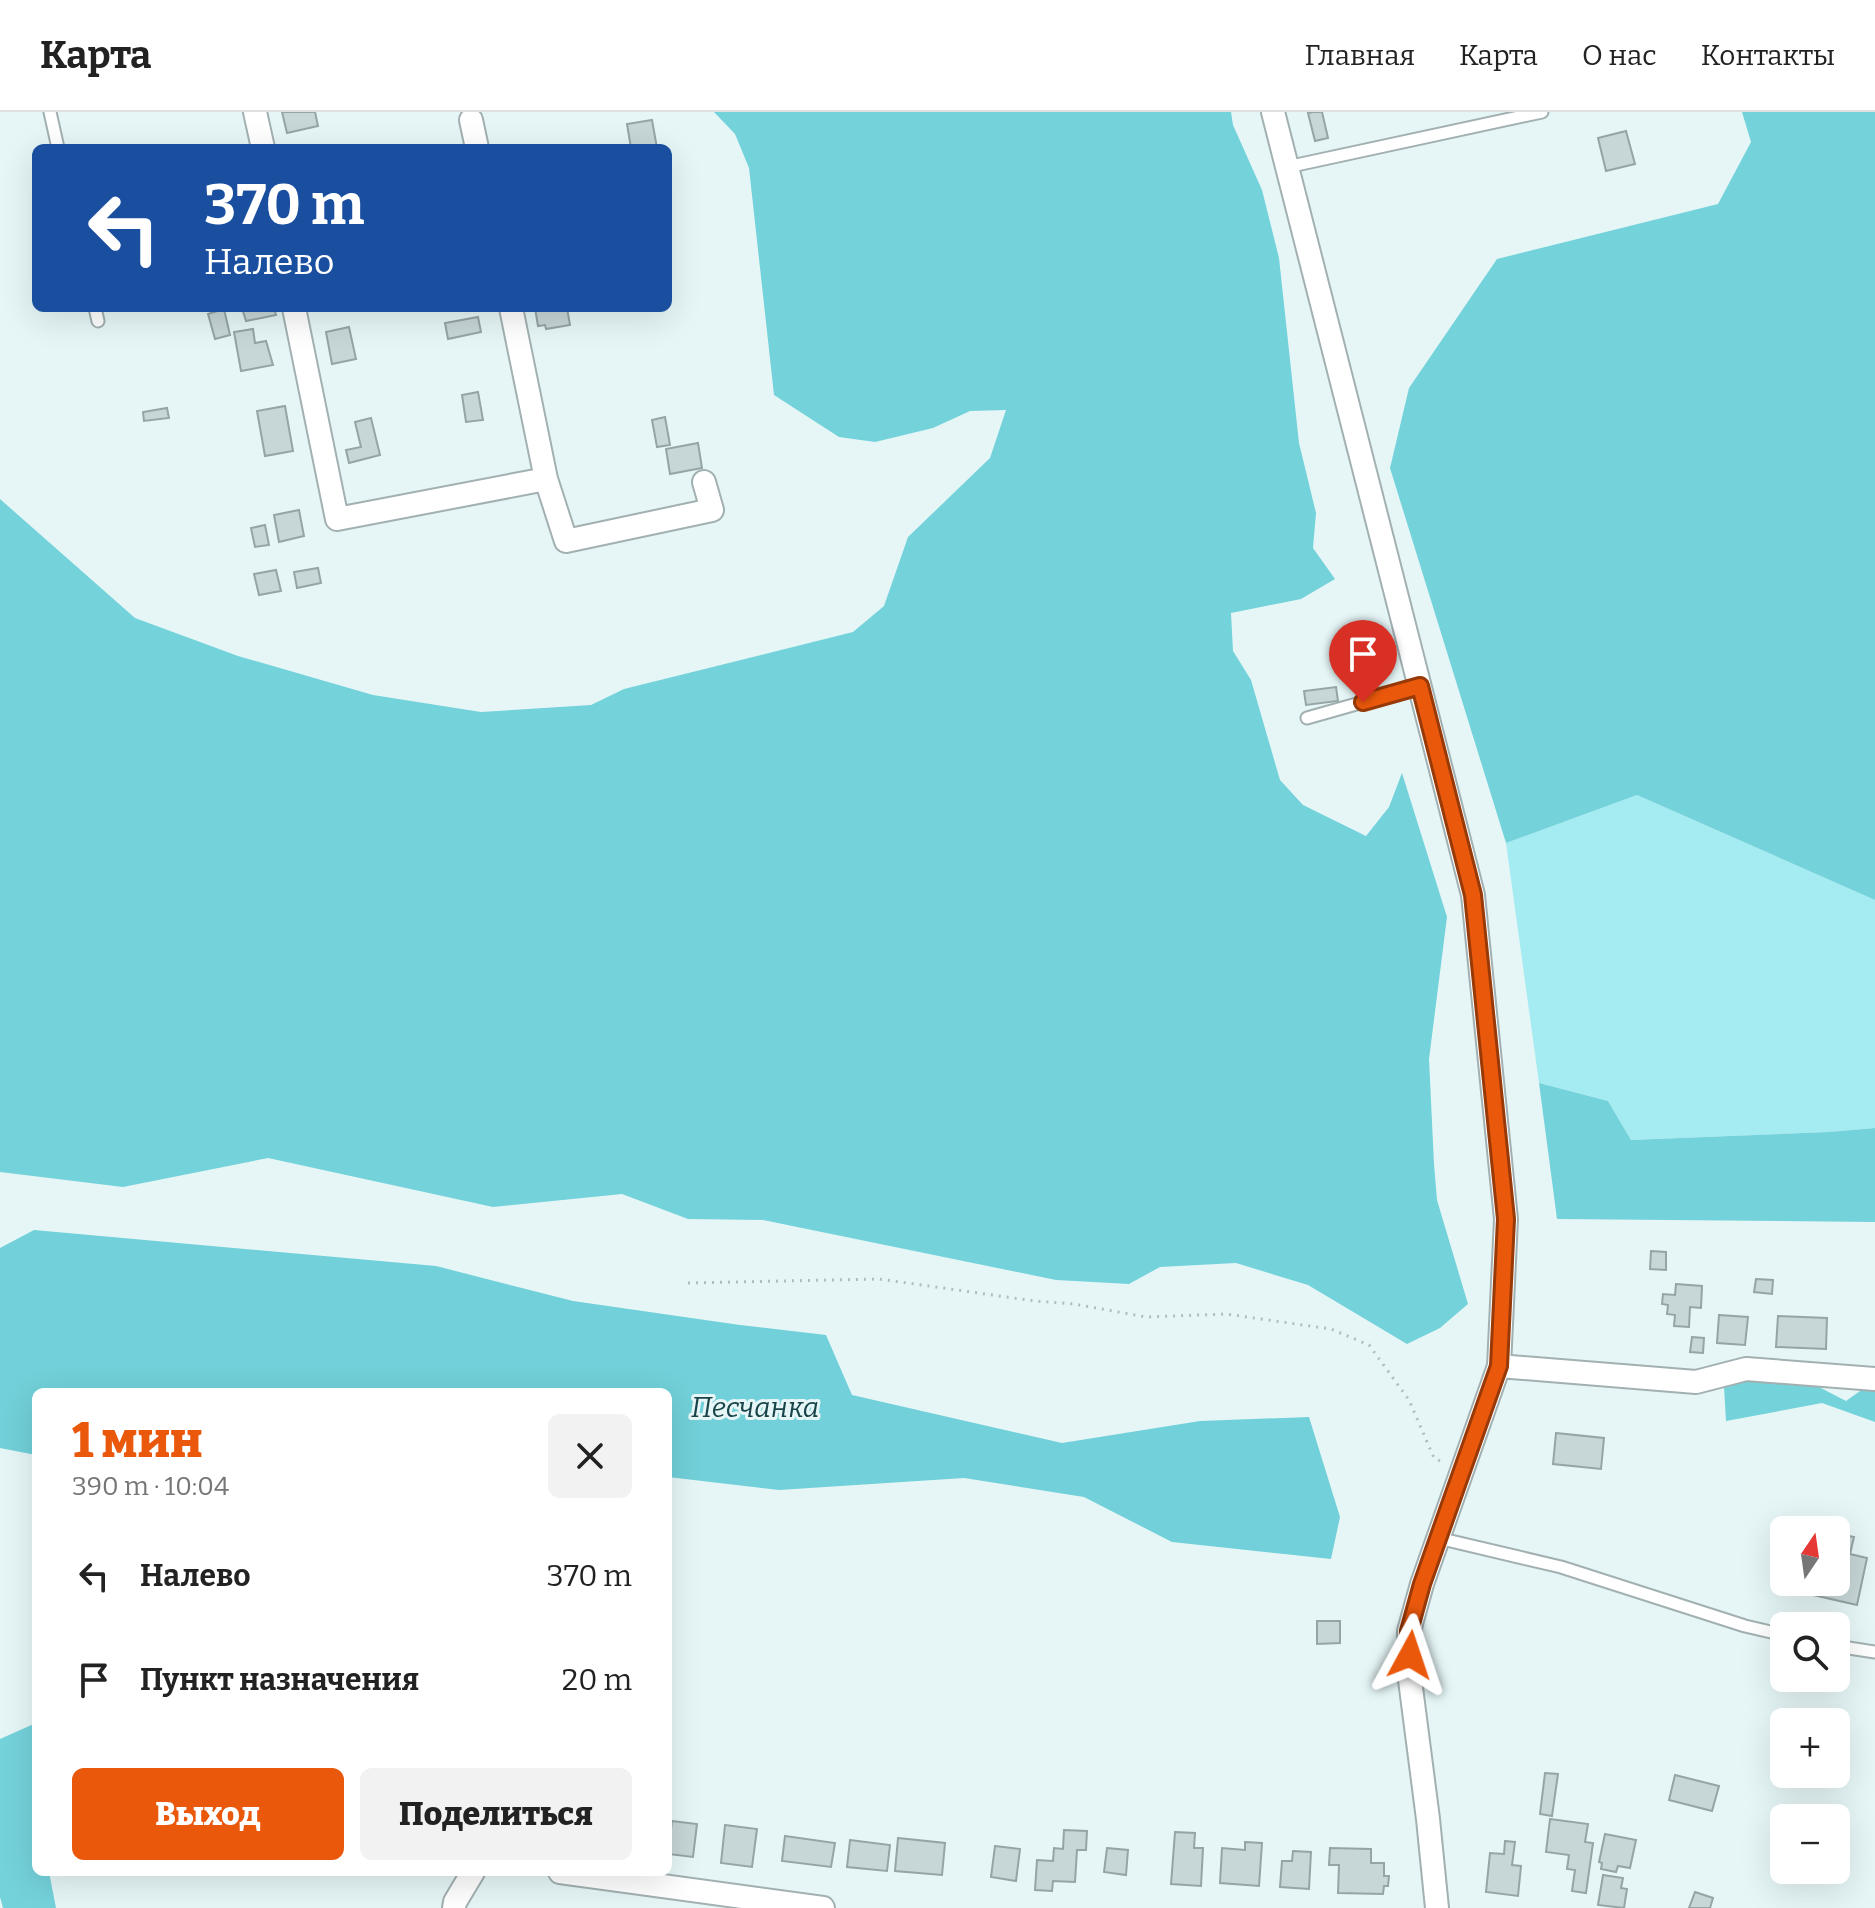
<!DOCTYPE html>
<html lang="ru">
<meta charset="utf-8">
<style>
:root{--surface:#fff;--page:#f2f2f2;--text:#222;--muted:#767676;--line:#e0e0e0;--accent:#ea580c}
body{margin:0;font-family:Bitter,serif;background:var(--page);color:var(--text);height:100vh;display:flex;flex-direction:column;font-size:30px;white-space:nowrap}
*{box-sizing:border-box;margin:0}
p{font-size:26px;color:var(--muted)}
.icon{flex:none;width:44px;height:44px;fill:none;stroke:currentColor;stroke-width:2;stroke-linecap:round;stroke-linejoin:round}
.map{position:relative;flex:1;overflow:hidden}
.drawer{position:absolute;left:32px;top:1276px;width:640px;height:488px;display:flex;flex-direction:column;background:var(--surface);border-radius:12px;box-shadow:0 8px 32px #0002}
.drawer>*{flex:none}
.guide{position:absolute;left:32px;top:32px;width:640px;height:168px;border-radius:12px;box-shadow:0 8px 32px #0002;background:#1a4fa0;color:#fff;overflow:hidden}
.needle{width:52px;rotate:13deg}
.buttons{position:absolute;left:1770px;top:1404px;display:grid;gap:16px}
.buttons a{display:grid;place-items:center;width:80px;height:80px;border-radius:12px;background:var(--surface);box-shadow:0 8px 32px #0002;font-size:40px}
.pin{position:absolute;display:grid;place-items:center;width:68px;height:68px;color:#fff;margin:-82px -34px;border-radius:50% 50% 50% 0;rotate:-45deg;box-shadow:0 0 8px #0007}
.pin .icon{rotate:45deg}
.me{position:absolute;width:88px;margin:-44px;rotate:5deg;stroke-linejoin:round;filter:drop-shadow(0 0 6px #0008)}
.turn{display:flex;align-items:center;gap:28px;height:168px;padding:0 40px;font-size:36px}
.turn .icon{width:104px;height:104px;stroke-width:2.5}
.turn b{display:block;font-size:56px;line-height:68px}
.round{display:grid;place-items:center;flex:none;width:84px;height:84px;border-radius:12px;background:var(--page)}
.head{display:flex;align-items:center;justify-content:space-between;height:136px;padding:0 40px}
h1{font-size:48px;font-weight:800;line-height:60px;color:var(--accent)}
.cta{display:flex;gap:16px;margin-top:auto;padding:16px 40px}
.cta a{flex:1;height:92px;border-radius:12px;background:var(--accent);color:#fff;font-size:32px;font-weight:800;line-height:92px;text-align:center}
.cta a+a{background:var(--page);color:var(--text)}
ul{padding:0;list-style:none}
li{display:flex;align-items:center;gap:24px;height:104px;padding:0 40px}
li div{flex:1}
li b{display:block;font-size:30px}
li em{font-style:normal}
header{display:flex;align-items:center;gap:48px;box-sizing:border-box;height:112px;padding:0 40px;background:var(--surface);border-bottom:2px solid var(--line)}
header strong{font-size:38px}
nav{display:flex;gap:44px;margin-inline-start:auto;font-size:28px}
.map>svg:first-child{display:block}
.green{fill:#a5ebf2}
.forest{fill:#74d2db}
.water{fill:#71d0d9}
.building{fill:#c7d6d7;stroke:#95a4a5;stroke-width:2}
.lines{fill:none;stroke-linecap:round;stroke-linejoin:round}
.lane-casing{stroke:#a2b0b2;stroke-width:15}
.street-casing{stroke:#a2b0b2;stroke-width:26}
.path{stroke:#b0bcbd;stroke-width:3;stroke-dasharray:2 6;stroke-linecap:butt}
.lane{stroke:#fff;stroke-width:11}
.street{stroke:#fff;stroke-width:22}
.route-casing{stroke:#983908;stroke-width:20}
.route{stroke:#ea580c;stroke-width:14}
.labels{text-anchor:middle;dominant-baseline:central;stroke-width:6;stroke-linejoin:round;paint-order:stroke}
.water-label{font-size:28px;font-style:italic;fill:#19454a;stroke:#e6f6f7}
</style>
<header>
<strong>Карта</strong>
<nav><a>Главная</a><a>Карта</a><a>О нас</a><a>Контакты</a></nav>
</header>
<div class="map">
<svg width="1875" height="1796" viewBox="0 0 1875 1796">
<rect width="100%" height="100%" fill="#e6f6f7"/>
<path class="green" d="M 1637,683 L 1875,788 L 1875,1016 L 1829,1020 L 1631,1028 L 1608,989 L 1539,971 L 1506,731 Z"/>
<path class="forest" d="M 714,0 L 1231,0 L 1233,13 L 1262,78 L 1279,146 L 1299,331 L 1316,401 L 1313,436 L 1335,467 L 1301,487 L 1231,501 L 1233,539 L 1251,568 L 1280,668 L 1303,693 L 1366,724 L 1389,695 L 1402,661 L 1447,805 L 1429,947 L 1434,1052 L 1437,1088 L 1468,1192 L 1440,1216 L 1407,1232 L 1308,1173 L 1236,1151 L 1160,1155 L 1129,1172 L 1056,1168 L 763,1108 L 688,1107 L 622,1082 L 493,1095 L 268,1046 L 123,1075 L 0,1060 L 0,387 L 135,506 L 238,544 L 373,583 L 481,600 L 591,593 L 624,577 L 853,520 L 884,494 L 908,425 L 990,346 L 1006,298 L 970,299 L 933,316 L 875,330 L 839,325 L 774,283 L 749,56 L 735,22 Z
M 1742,0 L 1875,0 L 1875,788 L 1637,683 L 1506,731 L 1390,356 L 1409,276 L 1497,147 L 1718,92 L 1751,30 Z
M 1539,971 L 1608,989 L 1631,1028 L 1829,1020 L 1875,1016 L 1875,1110 L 1557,1107 Z
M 1756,1264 L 1819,1275 L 1846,1289 L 1867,1274 L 1875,1275 L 1875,1310 L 1822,1291 L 1726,1309 L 1724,1275 Z
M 36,1611 L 36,1760 L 49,1760 L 56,1796 L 3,1796 L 0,1785 L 0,1627 Z"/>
<path class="water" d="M 34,1118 L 436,1154 L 573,1189 L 740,1213 L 826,1223 L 852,1283 L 1062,1331 L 1200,1309 L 1309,1305 L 1340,1405 L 1331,1447 L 1172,1430 L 1084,1385 L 964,1366 L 779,1378 L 668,1365 L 668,1280 L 36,1280 L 36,1343 L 0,1336 L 0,1136 Z"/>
<path class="building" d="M 282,0 L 315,0 L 318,14 L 287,21 Z
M 1313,0 L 1322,0 L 1328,26 L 1315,29 L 1308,1 Z
M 652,8 L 657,36 L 631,36 L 627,12 Z
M 1626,19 L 1635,52 L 1606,59 L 1598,26 Z
M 242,196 L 274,196 L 276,203 L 246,209 Z
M 535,196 L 567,196 L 570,213 L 546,217 L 545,213 L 538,214 Z
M 224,197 L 230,223 L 215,227 L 208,202 Z
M 478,205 L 481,220 L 448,227 L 445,211 Z
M 349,215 L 356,247 L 332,252 L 326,220 Z
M 253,217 L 255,231 L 266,229 L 273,253 L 241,259 L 234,220 Z
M 478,280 L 483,308 L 466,310 L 462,283 Z
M 285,294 L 293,339 L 265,344 L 257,299 Z
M 167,296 L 169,306 L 144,309 L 143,300 Z
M 665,305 L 670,333 L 657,335 L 652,308 Z
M 371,306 L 380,343 L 349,351 L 346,338 L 361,335 L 355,310 Z
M 698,331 L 702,356 L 670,362 L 666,337 Z
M 299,398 L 304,424 L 279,430 L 274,403 Z
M 265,413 L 269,433 L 255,435 L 251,416 Z
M 318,456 L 321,471 L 297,476 L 294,460 Z
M 276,458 L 281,479 L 259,483 L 254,462 Z
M 1336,575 L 1338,589 L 1306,593 L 1304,579 Z
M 1651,1139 L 1666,1140 L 1666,1158 L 1650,1157 Z
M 1756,1167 L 1773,1168 L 1772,1182 L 1754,1180 Z
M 1676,1172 L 1702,1174 L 1701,1196 L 1690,1195 L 1689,1215 L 1674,1214 L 1675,1203 L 1667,1202 L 1668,1193 L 1662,1192 L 1663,1182 L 1675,1183 Z
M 1719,1203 L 1748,1205 L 1745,1233 L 1717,1231 Z
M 1778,1204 L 1827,1206 L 1826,1237 L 1776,1235 Z
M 1692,1225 L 1704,1226 L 1703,1241 L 1690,1240 Z
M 1556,1321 L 1604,1326 L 1601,1357 L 1553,1352 Z
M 1836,1421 L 1854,1425 L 1850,1442 L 1867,1446 L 1857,1493 L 1813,1483 L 1816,1470 L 1836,1470 Z
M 1317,1509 L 1340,1509 L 1340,1531 L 1317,1532 Z
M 1545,1661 L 1558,1662 L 1552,1704 L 1540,1702 Z
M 1675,1663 L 1719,1674 L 1712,1699 L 1669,1688 Z
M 1550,1707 L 1588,1712 L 1585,1730 L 1593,1731 L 1586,1781 L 1572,1779 L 1575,1758 L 1567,1757 L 1569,1743 L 1546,1740 Z
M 672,1709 L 697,1712 L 693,1745 L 668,1742 Z
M 725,1713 L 757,1717 L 752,1755 L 721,1751 Z
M 1064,1718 L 1087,1719 L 1086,1738 L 1077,1738 L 1075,1770 L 1053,1769 L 1052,1779 L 1035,1778 L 1037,1748 L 1053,1749 L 1054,1736 L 1063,1737 Z
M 1175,1720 L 1195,1721 L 1194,1736 L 1203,1736 L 1201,1774 L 1171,1772 Z
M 1605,1722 L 1636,1728 L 1630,1756 L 1618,1754 L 1616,1760 L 1601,1757 L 1602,1751 L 1599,1750 Z
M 785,1724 L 835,1731 L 831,1755 L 782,1749 Z
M 898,1726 L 945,1731 L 942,1763 L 895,1759 Z
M 850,1728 L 890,1733 L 887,1759 L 847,1755 Z
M 1505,1729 L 1515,1730 L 1512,1753 L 1521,1754 L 1518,1784 L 1486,1780 L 1490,1741 L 1504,1742 Z
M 1245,1730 L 1262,1731 L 1259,1774 L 1220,1771 L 1222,1736 L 1245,1738 Z
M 995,1734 L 1020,1737 L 1016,1769 L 991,1765 Z
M 1107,1736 L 1128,1738 L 1126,1763 L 1104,1760 Z
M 1330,1736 L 1371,1737 L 1371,1751 L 1384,1751 L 1384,1764 L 1389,1764 L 1388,1774 L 1384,1774 L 1383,1782 L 1338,1781 L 1339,1753 L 1329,1753 Z
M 1293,1739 L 1311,1740 L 1309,1777 L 1280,1775 L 1282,1749 L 1292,1749 Z
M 1603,1763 L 1623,1766 L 1621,1776 L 1627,1777 L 1624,1796 L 1598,1793 Z
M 1695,1780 L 1713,1786 L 1710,1796 L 1689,1796 Z"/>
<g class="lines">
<g class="lane-casing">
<path id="lane" d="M 50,0 L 58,36
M 1287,55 L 1542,0
M 95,196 L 98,209
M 1307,606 L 1420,574
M 1438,1426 L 1561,1455 L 1745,1514 L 1784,1523
M 1836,1534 L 1875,1540"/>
</g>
<g class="street-casing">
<path id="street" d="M 255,0 L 263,36
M 1273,0 L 1473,783 L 1506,1107 L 1499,1254 L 1422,1472 L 1409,1519 L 1410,1568 L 1428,1707 L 1437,1796
M 471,8 L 477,36
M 294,196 L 337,407 L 546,367
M 511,196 L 546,367 L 566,429 L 712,398 L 704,370
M 1499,1254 L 1696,1270 L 1746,1257 L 1875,1267
M 560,1760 L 823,1796
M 454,1796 L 455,1790 L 473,1760"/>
</g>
<path class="path" d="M 688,1171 L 879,1167 L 1035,1189 L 1074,1192 L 1146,1205 L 1226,1202 L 1331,1217 L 1369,1233 L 1409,1288 L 1434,1346 L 1444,1351"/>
<use href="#lane" class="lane"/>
<use href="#street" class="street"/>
</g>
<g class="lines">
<g class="route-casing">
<path id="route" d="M 1363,590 L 1420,574 L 1473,783 L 1506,1107 L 1499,1254 L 1422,1472 L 1409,1519 L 1410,1543"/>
</g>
<use href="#route" class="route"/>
</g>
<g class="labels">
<g class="water-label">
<text x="755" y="1295">Песчанка</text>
</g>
</g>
</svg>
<div class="buttons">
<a><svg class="needle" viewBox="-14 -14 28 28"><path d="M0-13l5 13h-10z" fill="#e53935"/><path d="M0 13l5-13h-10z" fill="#767676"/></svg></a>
<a><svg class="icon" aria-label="search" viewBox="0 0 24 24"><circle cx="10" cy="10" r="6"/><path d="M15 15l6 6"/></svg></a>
<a>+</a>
<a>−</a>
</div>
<div class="pin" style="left:1363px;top:590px;background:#d93025"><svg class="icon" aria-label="arrive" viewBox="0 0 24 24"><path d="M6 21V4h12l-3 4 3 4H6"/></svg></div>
<svg class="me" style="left:1410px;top:1543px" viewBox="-20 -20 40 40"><path d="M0-17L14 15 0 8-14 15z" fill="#ea580c" stroke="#fff" stroke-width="4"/></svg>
<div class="guide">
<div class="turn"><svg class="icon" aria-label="left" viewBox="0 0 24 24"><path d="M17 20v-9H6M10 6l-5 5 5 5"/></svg><div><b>370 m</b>Налево</div></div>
</div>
<section class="drawer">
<div class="head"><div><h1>1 мин</h1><p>390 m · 10:04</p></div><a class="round"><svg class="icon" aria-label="close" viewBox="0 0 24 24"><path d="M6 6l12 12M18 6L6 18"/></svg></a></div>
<ul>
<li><svg class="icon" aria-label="left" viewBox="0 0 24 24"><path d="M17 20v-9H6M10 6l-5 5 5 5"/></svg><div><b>Налево</b></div><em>370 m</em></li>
<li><svg class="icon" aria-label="arrive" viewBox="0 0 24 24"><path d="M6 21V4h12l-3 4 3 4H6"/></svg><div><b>Пункт назначения</b></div><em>20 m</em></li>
</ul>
<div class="cta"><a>Выход</a><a>Поделиться</a></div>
</section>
</div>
